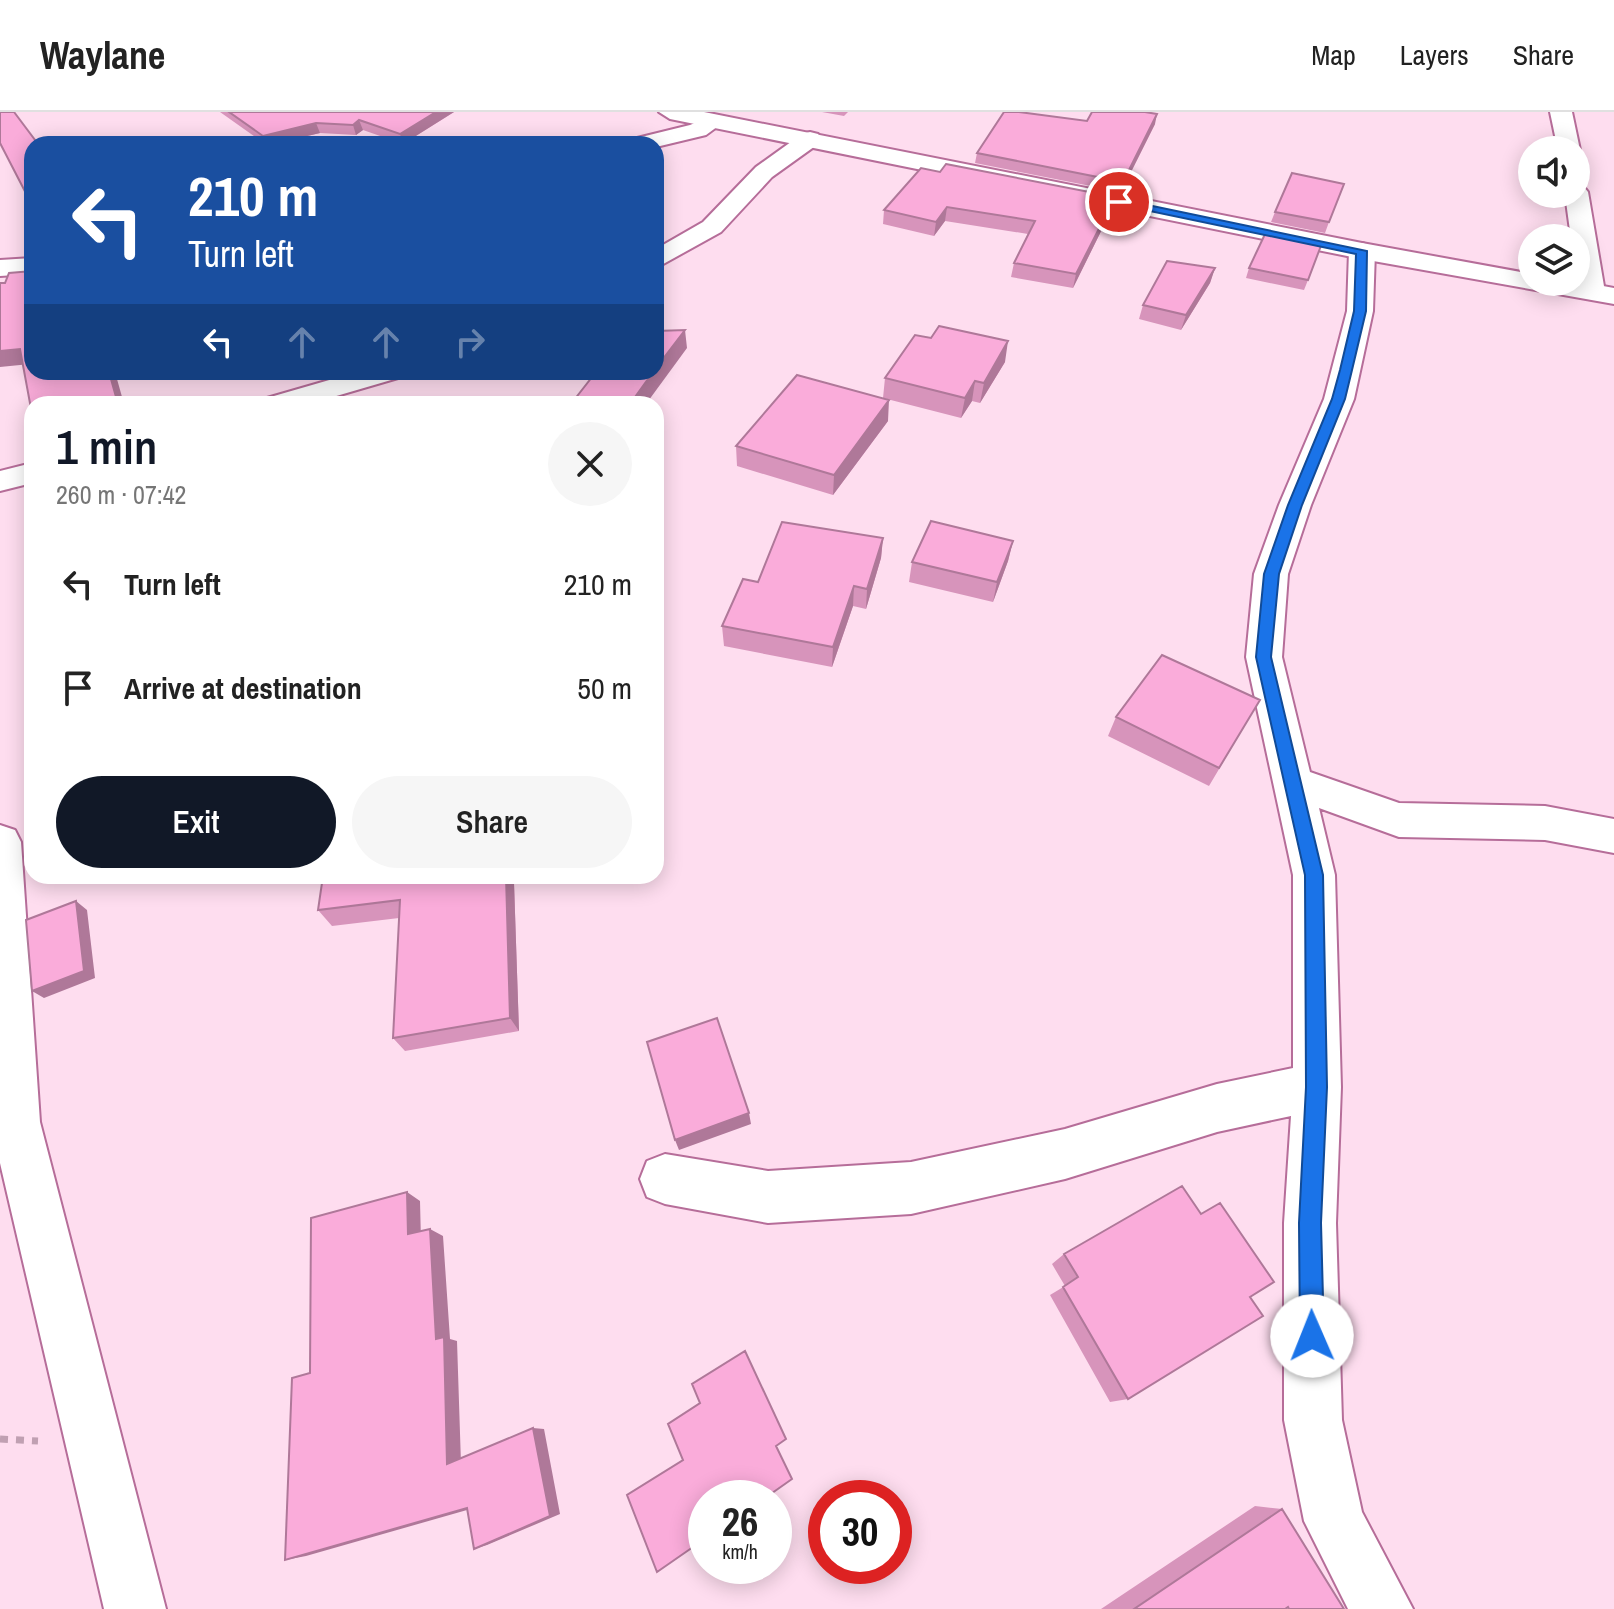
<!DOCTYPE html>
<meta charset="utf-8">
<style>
:root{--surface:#fff;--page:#f6f6f6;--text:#222;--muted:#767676;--line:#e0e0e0;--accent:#111827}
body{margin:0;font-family:"Archivo Narrow",sans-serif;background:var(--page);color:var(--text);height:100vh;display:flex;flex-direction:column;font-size:30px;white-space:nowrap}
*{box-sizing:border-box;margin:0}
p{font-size:26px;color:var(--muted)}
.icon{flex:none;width:44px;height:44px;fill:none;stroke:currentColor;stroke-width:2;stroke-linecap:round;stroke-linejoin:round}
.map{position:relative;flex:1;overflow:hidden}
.sheet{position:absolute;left:24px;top:284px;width:640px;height:488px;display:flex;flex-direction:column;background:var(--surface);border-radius:24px;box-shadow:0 4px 20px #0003}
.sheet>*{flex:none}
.guide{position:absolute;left:24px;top:24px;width:640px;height:244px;border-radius:24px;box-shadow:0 4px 20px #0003;background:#1a4fa0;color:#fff;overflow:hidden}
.tools{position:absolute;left:1518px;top:24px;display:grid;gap:16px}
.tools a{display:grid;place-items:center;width:72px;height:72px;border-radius:50%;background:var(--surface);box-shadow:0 4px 20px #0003;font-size:40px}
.speed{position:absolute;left:688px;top:1368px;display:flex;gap:16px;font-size:40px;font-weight:700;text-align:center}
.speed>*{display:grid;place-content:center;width:104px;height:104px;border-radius:50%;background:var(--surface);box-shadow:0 4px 20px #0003;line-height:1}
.speed small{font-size:20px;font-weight:400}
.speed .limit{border:12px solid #d22;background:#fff;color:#111}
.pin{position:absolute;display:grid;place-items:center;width:68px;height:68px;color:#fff;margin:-34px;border:4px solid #fff;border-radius:50%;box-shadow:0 2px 8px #0007}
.me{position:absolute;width:88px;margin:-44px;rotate:359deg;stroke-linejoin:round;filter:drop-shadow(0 0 6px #0008)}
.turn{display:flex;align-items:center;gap:28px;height:168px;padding:0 32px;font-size:36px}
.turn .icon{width:104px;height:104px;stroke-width:2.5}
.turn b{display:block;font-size:56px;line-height:68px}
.lanes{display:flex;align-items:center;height:76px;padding:0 32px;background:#0003;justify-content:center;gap:40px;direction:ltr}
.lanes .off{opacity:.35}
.round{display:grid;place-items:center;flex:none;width:84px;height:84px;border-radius:42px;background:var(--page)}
.headline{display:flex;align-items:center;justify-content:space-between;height:136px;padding:0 32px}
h1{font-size:48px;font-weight:600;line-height:60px;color:var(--accent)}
.cta{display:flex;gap:16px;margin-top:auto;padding:16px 32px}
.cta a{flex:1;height:92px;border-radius:48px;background:var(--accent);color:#fff;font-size:32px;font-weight:600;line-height:92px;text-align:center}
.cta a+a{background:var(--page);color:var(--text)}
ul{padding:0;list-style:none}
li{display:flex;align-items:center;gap:24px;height:104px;padding:0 32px}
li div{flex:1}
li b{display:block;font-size:30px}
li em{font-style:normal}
header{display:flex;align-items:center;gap:48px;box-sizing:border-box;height:112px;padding:0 40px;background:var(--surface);border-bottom:2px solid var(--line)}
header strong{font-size:38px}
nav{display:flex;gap:44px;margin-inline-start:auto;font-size:28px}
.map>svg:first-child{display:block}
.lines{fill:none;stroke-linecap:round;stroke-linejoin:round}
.street-casing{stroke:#b66d99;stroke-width:4}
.secondary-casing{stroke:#b66d99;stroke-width:4}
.path{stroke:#c0a0b2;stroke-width:7;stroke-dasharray:8 8;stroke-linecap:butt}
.street{fill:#fff;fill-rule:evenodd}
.secondary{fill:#fff;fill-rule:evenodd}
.wall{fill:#d794bb}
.shaded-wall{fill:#af7899}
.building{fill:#faacda;stroke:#af7899;stroke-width:2}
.route{fill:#1a73e8;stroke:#114b97;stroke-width:2}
</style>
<header>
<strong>Waylane</strong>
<nav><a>Map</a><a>Layers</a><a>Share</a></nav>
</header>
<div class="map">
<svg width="1614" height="1497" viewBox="0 0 1614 1497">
<rect width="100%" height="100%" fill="#feddef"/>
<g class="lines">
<g class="street-casing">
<path id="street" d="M 1550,0 L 1572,0 L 1580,38 L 1577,43 L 1576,38 L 1558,38 Z
M 714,3 L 725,9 L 706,23 L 656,35 L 656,32 L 630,32 L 633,27 L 690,13 Z
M 810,20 L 818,22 L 821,27 L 818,32 L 772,65 L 721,120 L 656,156 L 656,137 L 703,110 L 756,55 L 802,22 Z
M 1576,73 L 1584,75 L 1588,80 L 1605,180 L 1601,186 L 1583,186 L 1579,180 L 1576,126 L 1571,126 L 1565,82 L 1576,82 Z
M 1362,131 L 1371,134 L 1375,139 L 1373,199 L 1354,287 L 1311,393 L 1288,462 L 1282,545 L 1310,660 L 1399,691 L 1545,694 L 1614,707 L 1614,741 L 1545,728 L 1399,725 L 1319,696 L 1335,763 L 1341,975 L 1336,1111 L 1342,1308 L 1362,1400 L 1413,1497 L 1348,1497 L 1304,1409 L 1284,1308 L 1284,1111 L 1291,1004 L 1217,1020 L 1065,1067 L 911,1102 L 768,1111 L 665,1092 L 647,1085 L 640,1067 L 647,1049 L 665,1042 L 768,1059 L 911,1050 L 1065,1017 L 1217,972 L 1293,956 L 1293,763 L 1246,545 L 1254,462 L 1279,393 L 1324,287 L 1347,199 L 1349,139 L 1353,134 Z
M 32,146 L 32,162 L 0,164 L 0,148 Z
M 357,260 L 402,260 L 398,266 L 309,292 L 262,292 L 267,286 Z
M 32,351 L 32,371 L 0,379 L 0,359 Z
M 0,713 L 15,718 L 21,730 L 40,1010 L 166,1497 L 104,1497 L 0,1051 Z"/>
</g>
<g class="secondary-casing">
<path id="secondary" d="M 659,0 L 704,0 L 1362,131 L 1532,162 L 1532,170 L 1576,169 L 1614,176 L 1614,192 L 1362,147 L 670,7 Z"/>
</g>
<path class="path" d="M 0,1327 L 38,1329"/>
<use href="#street" class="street"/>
<use href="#secondary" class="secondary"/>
</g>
<path class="wall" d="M 220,0 L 454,0 L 403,32 L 363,18 L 356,23 L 320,21 L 273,32 L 265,32 Z
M 822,0 L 848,0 L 844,4 Z
M 1087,9 L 1155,12 L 1121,80 L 975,51 L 977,41 Z
M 940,60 L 1115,85 L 1111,99 L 1073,176 L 1011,165 L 1014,151 L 1028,122 L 945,109 L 934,124 L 883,112 L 884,98 Z
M 1275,100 L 1329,110 L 1325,121 L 1271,110 Z
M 1215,156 L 1210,171 L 1181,218 L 1139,207 L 1143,193 Z
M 1249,156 L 1308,168 L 1304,178 L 1246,166 Z
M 1005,250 L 980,291 L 972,289 L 961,306 L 883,286 L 885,266 Z
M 888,309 L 833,383 L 737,354 L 736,334 Z
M 883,426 L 881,446 L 866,497 L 853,494 L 832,555 L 724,534 L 722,514 L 758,470 Z
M 1013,429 L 1008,449 L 993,490 L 909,470 L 912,450 Z
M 1260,588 L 1209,674 L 1108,624 L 1116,605 Z
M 323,764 L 584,764 L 582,772 L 514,771 L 519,919 L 405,939 L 393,926 L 399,806 L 332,814 L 318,798 Z
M 1201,1102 L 1250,1185 L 1128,1287 L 1110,1290 L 1050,1183 L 1065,1174 L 1052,1152 L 1064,1142 Z
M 1255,1394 L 1282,1397 L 1344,1497 L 1101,1497 Z"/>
<path class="shaded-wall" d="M 436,0 L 454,0 L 403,32 L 400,22 Z
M 1157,2 L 1155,12 L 1121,80 L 1123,70 Z
M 359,8 L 363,18 L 356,23 L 353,13 Z
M 316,11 L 320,21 L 273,32 L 266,32 L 263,24 Z
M 1115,85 L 1111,99 L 1073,176 L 1076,162 Z
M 947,95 L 945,109 L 934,124 L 936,110 Z
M 1215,156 L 1210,171 L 1181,218 L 1186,203 Z
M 685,218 L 687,236 L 646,292 L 630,292 L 653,260 L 656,260 L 656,256 Z
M 1008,229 L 1005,250 L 980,291 L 984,271 Z
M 20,237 L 30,252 L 0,255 L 0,239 Z
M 109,260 L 115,260 L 124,292 L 118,292 Z
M 313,260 L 332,260 L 315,265 Z
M 975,269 L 972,289 L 961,306 L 965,286 Z
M 889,288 L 888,309 L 833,383 L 834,363 Z
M 883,426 L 881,446 L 866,497 L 867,477 Z
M 1013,429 L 1008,449 L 993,490 L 997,470 Z
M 854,474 L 853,494 L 832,555 L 833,535 Z
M 506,764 L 511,764 L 514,771 L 519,919 L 510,906 Z
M 76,789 L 87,798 L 95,866 L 44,886 L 32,879 Z
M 749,1001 L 751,1012 L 679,1038 L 675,1028 Z
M 407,1080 L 420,1089 L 421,1130 L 408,1122 Z
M 430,1117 L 443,1124 L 450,1227 L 457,1229 L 461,1352 L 447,1352 L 436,1227 Z
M 533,1316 L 544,1317 L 560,1402 L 487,1433 L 474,1437 Z
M 481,1394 L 306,1444 L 285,1448 L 467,1396 Z"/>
<path class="building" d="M 0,0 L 14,0 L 38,32 L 32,32 L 32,93 L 0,31 Z
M 229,0 L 436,0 L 400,22 L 359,8 L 353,13 L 316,11 L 263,24 Z
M 1004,0 L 1019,0 L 1087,9 L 1092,0 L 1145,0 L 1157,2 L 1123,70 L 977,41 Z
M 946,52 L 1115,85 L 1076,162 L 1014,151 L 1035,109 L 947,95 L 936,110 L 884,98 L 921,56 L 940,60 Z
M 1292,61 L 1344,72 L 1329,110 L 1275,100 Z
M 1266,120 L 1322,131 L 1308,168 L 1249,156 Z
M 1167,149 L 1215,156 L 1186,203 L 1143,193 Z
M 32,159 L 32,260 L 109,260 L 118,292 L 32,292 L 32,302 L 20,237 L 0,239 L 0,171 L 5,171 L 9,161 Z
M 939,214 L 1008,229 L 984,271 L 975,269 L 965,286 L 885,266 L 915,223 L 931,226 Z
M 685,218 L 656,256 L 656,219 Z
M 596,260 L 653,260 L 630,292 L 571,292 Z
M 797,263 L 889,288 L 834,363 L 736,334 Z
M 931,409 L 1013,429 L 997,470 L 912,450 Z
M 782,410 L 883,426 L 867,477 L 854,474 L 833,535 L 722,514 L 743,467 L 758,470 Z
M 1162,543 L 1260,588 L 1219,656 L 1116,605 Z
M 323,764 L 506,764 L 510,906 L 393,926 L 400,788 L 318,798 Z
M 76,789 L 84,859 L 32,879 L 26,808 Z
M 717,906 L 749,1001 L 675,1028 L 647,930 Z
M 1182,1074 L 1201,1102 L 1220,1091 L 1274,1170 L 1250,1185 L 1263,1204 L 1128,1287 L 1063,1175 L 1078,1165 L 1064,1142 Z
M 407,1080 L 408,1122 L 430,1117 L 436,1227 L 444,1225 L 447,1352 L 533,1316 L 550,1404 L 474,1437 L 467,1396 L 285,1448 L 292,1266 L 310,1261 L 311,1106 Z
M 745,1239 L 786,1327 L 776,1334 L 792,1367 L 765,1386 L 706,1386 L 706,1426 L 657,1460 L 627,1383 L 683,1348 L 668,1312 L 700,1291 L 692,1272 Z
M 1282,1397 L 1344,1497 L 1289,1497 L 1288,1495 L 1285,1497 L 1134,1497 Z"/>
<path class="route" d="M 1119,87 L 1367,139 L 1366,199 L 1352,258 L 1345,287 L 1302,393 L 1279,462 L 1271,545 L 1323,763 L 1327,975 L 1321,1111 L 1324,1224 L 1320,1232 L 1312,1236 L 1304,1232 L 1300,1224 L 1299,1111 L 1306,975 L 1305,763 L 1256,545 L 1264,462 L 1288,393 L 1332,287 L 1340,258 L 1354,199 L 1356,142 L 1116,92 L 1116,88 Z"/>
</svg>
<div class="tools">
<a><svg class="icon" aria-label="sound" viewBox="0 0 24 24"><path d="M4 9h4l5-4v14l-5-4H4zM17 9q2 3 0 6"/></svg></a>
<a><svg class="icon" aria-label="layers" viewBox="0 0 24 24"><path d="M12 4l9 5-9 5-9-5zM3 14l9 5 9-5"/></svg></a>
</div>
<div class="speed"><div>26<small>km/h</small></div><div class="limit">30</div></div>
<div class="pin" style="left:1119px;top:90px;background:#d93025"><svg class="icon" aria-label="arrive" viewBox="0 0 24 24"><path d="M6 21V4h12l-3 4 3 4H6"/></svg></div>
<svg class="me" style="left:1312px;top:1224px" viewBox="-20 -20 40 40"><circle r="19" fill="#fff"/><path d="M0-13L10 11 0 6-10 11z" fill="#1a73e8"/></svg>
<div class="guide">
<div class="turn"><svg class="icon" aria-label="left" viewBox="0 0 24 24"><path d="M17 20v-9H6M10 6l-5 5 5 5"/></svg><div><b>210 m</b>Turn left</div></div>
<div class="lanes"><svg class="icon" aria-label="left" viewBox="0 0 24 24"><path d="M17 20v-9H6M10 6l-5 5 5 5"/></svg><svg class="icon off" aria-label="ahead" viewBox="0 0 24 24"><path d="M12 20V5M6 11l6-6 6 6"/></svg><svg class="icon off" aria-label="ahead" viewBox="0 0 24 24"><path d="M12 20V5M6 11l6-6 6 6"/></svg><svg class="icon off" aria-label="right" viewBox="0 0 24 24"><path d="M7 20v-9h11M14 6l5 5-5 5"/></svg></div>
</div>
<section class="sheet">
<div class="headline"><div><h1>1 min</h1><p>260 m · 07:42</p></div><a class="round"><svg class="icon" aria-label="close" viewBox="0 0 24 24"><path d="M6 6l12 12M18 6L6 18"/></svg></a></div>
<ul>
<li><svg class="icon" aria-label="left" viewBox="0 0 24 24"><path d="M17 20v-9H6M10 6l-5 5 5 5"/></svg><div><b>Turn left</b></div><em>210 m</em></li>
<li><svg class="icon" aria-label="arrive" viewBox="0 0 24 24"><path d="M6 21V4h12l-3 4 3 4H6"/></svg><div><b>Arrive at destination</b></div><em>50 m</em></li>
</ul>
<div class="cta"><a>Exit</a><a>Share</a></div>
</section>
</div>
